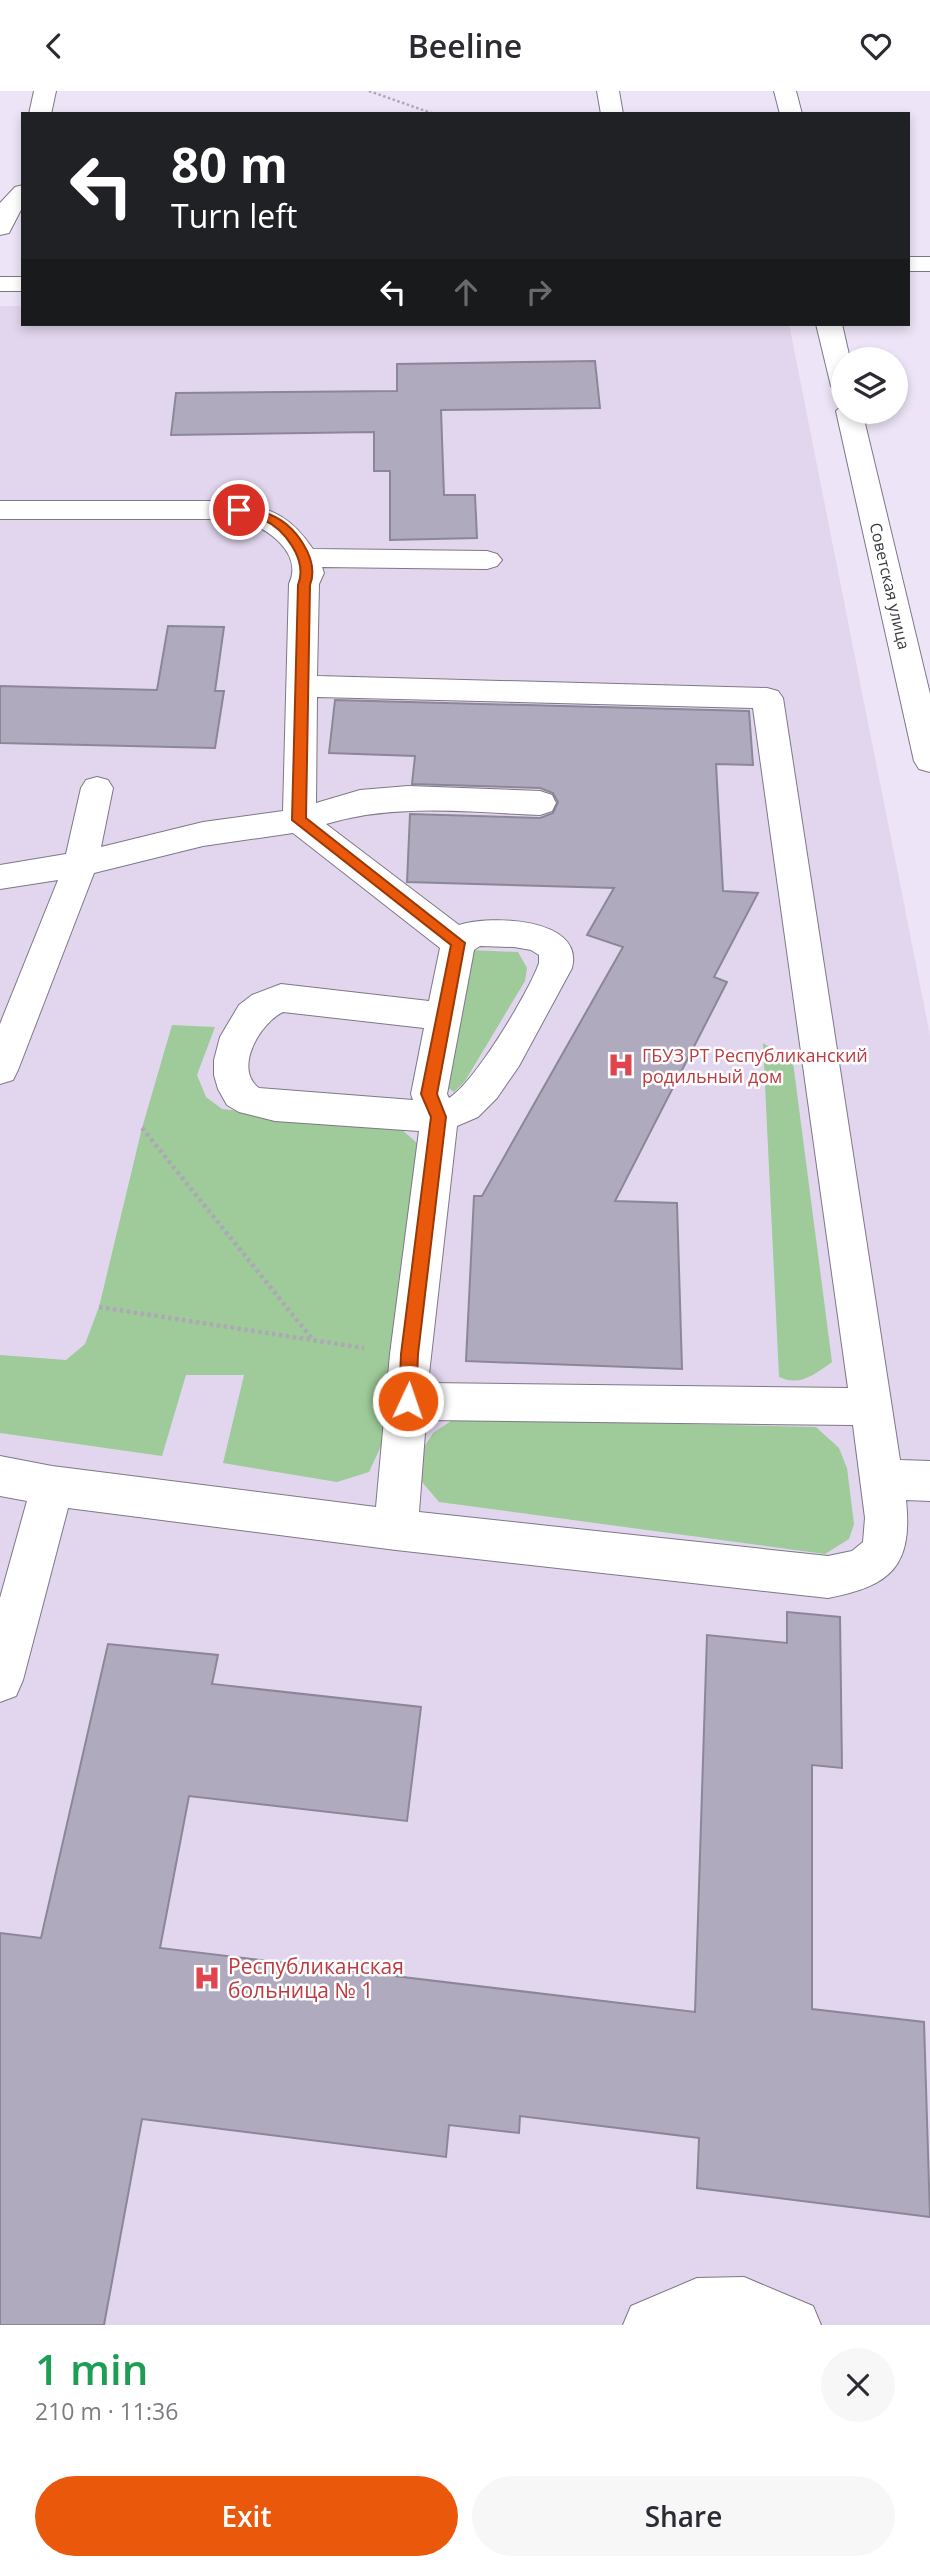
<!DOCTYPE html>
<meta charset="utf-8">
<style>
:root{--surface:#fff;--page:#f7f7f7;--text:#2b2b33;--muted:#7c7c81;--accent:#ea580c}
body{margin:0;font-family:"Open Sans",sans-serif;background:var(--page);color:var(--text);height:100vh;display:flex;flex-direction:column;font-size:26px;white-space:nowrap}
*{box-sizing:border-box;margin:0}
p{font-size:23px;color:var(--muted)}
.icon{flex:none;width:38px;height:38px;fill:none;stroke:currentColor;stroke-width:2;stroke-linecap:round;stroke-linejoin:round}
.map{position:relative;height:2234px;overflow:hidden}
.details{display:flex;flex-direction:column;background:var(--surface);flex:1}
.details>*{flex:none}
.banner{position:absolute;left:21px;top:21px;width:889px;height:214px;border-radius:0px;box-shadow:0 4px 10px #0003;background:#202124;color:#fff;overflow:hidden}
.buttons{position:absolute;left:831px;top:256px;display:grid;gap:14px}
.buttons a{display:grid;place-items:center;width:77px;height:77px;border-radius:50%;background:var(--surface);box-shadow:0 4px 10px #0003;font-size:35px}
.pin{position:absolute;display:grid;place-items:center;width:60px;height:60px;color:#fff;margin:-30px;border:4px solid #fff;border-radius:50%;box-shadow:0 2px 7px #0007}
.me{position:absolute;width:77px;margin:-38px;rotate:3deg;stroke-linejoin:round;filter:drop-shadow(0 0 5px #0008)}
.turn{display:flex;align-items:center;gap:24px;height:147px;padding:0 35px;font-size:32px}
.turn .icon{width:91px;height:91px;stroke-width:2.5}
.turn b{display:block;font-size:49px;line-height:60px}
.lanes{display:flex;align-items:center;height:66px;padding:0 35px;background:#0003;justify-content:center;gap:35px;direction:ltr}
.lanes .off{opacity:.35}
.round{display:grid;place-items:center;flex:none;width:74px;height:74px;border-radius:37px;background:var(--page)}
.summary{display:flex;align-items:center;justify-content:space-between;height:119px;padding:0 35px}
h1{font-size:42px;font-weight:600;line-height:52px;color:#1e9e55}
.cta{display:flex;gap:14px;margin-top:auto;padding:14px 35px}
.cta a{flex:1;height:80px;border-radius:42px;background:var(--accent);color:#fff;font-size:28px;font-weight:600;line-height:80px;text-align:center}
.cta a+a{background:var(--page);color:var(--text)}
header{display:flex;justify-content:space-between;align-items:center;height:91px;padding:0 35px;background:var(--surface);font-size:32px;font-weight:600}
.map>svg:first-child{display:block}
.built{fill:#e2d6ee}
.green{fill:#9ecb99}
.building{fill:#afaabd;stroke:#8b8798;stroke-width:2}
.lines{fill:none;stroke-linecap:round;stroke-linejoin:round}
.minor-casing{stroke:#7f7787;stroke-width:2}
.path-far1{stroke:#aea7b6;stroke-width:2.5;stroke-dasharray:2.5 2.5;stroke-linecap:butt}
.path{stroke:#aea7b6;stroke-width:4.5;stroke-dasharray:3.5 3.5;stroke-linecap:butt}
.minor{fill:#fff;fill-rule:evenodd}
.route{fill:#ea580c;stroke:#983908;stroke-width:2}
.labels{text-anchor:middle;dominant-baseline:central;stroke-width:5;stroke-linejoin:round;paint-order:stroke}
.far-street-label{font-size:16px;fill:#3b373e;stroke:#fff}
.health-label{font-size:18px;fill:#be3a42;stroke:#fff;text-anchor:start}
.near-health-label{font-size:21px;fill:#be3a42;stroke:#fff;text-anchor:start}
</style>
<header><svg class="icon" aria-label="back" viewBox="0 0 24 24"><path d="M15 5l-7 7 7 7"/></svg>Beeline<svg class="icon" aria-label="heart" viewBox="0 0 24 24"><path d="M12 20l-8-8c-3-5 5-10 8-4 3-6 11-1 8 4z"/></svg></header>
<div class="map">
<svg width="930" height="2234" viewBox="0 0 930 2234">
<rect width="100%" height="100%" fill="#ede4f7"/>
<path class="built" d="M 0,215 L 23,215 L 23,233 L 789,233 L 930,944 L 930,2234 L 0,2234 Z"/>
<path class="green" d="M 468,859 L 518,861 L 527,877 L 525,890 L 465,990 L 454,1001 L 447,996 Z
M 172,934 L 215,936 L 197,984 L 206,1006 L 222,1018 L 400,1037 L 417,1052 L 382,1353 L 369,1381 L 337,1391 L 223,1372 L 244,1284 L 186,1284 L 162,1365 L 0,1342 L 0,1264 L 66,1269 L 85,1253 L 99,1216 L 142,1037 Z
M 763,952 L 793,971 L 832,1271 C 815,1283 800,1296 779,1286 Z
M 454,1328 L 816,1336 L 839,1357 L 847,1377 L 854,1433 L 849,1448 L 825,1463 L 439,1411 L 422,1391 L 417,1367 L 433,1342 Z"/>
<path class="building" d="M 595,270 L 600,317 L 441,319 L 444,404 L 475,404 L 477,447 L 390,449 L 390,380 L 374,380 L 374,341 L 171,344 L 176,302 L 397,300 L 397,273 Z
M 168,535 L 224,536 L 215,600 L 224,600 L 215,657 L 0,652 L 0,595 L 157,599 Z
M 335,609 L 749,620 L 753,674 L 716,673 L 723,800 L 758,802 L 714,886 L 727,891 L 615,1110 L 677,1112 L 682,1278 L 466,1270 L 474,1105 L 482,1105 L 623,856 L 587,844 L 614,797 L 407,791 L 410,723 L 540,727 L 553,722 L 558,711 L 553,702 L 540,697 L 412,693 L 415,665 L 329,662 Z
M 787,1521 L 840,1526 L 842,1677 L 812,1674 L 812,1918 L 924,1931 L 930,2126 L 697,2097 L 699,2047 L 520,2025 L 519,2042 L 449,2034 L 446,2066 L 142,2028 L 104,2234 L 0,2234 L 0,1842 L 41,1847 L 108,1553 L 218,1564 L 212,1593 L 421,1616 L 407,1730 L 189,1705 L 160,1857 L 695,1921 L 707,1544 L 787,1552 Z"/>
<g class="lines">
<g class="minor-casing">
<path id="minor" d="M 34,0 L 56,0 L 51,23 L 29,23 Z
M 597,0 L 619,0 L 623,23 L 601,23 Z
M 774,0 L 796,0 L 802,23 L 780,23 Z
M 23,94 L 23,115 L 9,142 L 0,144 L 0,112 L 15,96 Z
M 908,166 L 930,166 L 930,180 L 908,180 Z
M 0,186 L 23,186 L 23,200 L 0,200 Z
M 816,233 L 842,233 L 850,268 L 844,268 L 844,303 L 835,301 L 831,295 Z
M 844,313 L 844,320 L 862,320 L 930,603 L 930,681 L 919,678 L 914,670 L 836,320 Z
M 0,410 L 239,410 C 276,420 291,426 313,458 L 487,460 L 497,463 L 502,469 L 497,475 L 487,478 L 322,476 L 324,482 L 319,493 L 317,585 L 767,597 L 778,600 L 783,607 L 900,1369 L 930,1370 L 930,1410 L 906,1409 C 913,1475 891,1495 828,1507 L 396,1459 L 68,1417 L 23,1589 L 16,1605 L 0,1611 L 0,1507 L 27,1410 L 0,1405 L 0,1365 L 52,1375 L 376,1416 L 390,1263 L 419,1040 L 275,1030 L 239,1021 L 227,1014 L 218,998 L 214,984 L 214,969 L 220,946 L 239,914 L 252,904 L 281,893 L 429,910 L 440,857 L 293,742 L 203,755 L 94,782 L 18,979 L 13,989 L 0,993 L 0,933 L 58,789 L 0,798 L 0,774 L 66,763 L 81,697 L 86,689 L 97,686 L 108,689 L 113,697 L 101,756 L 203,731 L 283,720 L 289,493 C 304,461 265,435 238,428 L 0,428 ZM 317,606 L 753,617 L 848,1297 L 428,1292 L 457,1035 L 478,1026 L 497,1007 L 519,975 L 572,877 C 585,826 489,824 459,834 L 326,733 C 396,712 468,721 540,724 L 552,720 L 556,712 L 552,704 L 540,700 L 408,695 L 360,699 L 316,712 ZM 480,855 L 514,856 L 531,859 L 539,864 L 539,872 C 529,901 475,991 449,1007 L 447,1003 L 474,859 ZM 283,921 L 424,937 L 411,1003 L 413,1009 L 259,997 C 233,978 260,932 283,921 ZM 426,1329 L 853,1334 L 865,1427 L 863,1451 L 852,1460 L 828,1465 L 419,1421 Z
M 744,2186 L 813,2215 L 821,2234 L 623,2234 L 631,2215 L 697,2187 Z"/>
</g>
<path class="path-far1" d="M 369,0 L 434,23"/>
<path class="path" d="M 142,1037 L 313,1249
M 99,1216 L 364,1257"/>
<use href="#minor" class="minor"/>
</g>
<path class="route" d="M 239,415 C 249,418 261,419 271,424 C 295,434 320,468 310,494 L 306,727 L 465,852 L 437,1003 L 446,1026 L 418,1263 L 416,1310 L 414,1316 L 408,1318 L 402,1316 L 399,1310 L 401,1263 L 431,1026 L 421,1003 L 451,854 L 292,729 L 298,494 C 308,469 285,438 262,428 C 253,425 243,424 235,421 L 235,416 Z"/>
<defs>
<g id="hospital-bare" transform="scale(2.1)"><path d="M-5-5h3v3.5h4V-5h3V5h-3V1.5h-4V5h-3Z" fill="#e0444e" stroke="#fff" stroke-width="2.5" paint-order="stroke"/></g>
</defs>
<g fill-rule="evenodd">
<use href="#hospital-bare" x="621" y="974"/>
<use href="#hospital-bare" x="207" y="1887"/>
</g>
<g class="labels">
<g class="far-street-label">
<text transform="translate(890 495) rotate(77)">Советская улица</text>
</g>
<g class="health-label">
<text x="642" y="964">ГБУЗ РТ Республиканский<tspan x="642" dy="21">родильный дом</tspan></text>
</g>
<g class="near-health-label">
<text x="228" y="1875">Республиканская<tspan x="228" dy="24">больница № 1</tspan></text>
</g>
</g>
</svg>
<div class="buttons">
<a><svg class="icon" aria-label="layers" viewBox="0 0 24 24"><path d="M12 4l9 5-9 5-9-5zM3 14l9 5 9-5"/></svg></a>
</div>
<div class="pin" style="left:239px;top:419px;background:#d93025"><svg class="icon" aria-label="arrive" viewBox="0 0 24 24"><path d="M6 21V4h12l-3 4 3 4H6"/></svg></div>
<svg class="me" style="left:408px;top:1310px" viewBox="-20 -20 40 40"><circle r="17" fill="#ea580c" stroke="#fff" stroke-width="3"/><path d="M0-11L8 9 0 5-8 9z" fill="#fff"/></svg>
<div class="banner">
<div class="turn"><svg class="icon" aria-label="left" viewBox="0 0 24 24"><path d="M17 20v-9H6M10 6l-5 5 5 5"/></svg><div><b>80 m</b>Turn left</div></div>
<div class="lanes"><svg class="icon" aria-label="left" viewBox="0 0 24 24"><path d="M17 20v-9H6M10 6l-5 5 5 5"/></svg><svg class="icon off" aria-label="ahead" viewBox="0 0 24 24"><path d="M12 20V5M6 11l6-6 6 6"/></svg><svg class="icon off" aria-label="right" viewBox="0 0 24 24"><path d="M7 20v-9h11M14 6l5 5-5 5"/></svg></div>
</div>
</div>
<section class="details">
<div class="summary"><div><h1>1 min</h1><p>210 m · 11:36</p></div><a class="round"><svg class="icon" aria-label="close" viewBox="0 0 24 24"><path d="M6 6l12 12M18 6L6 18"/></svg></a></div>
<div class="cta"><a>Exit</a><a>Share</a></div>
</section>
